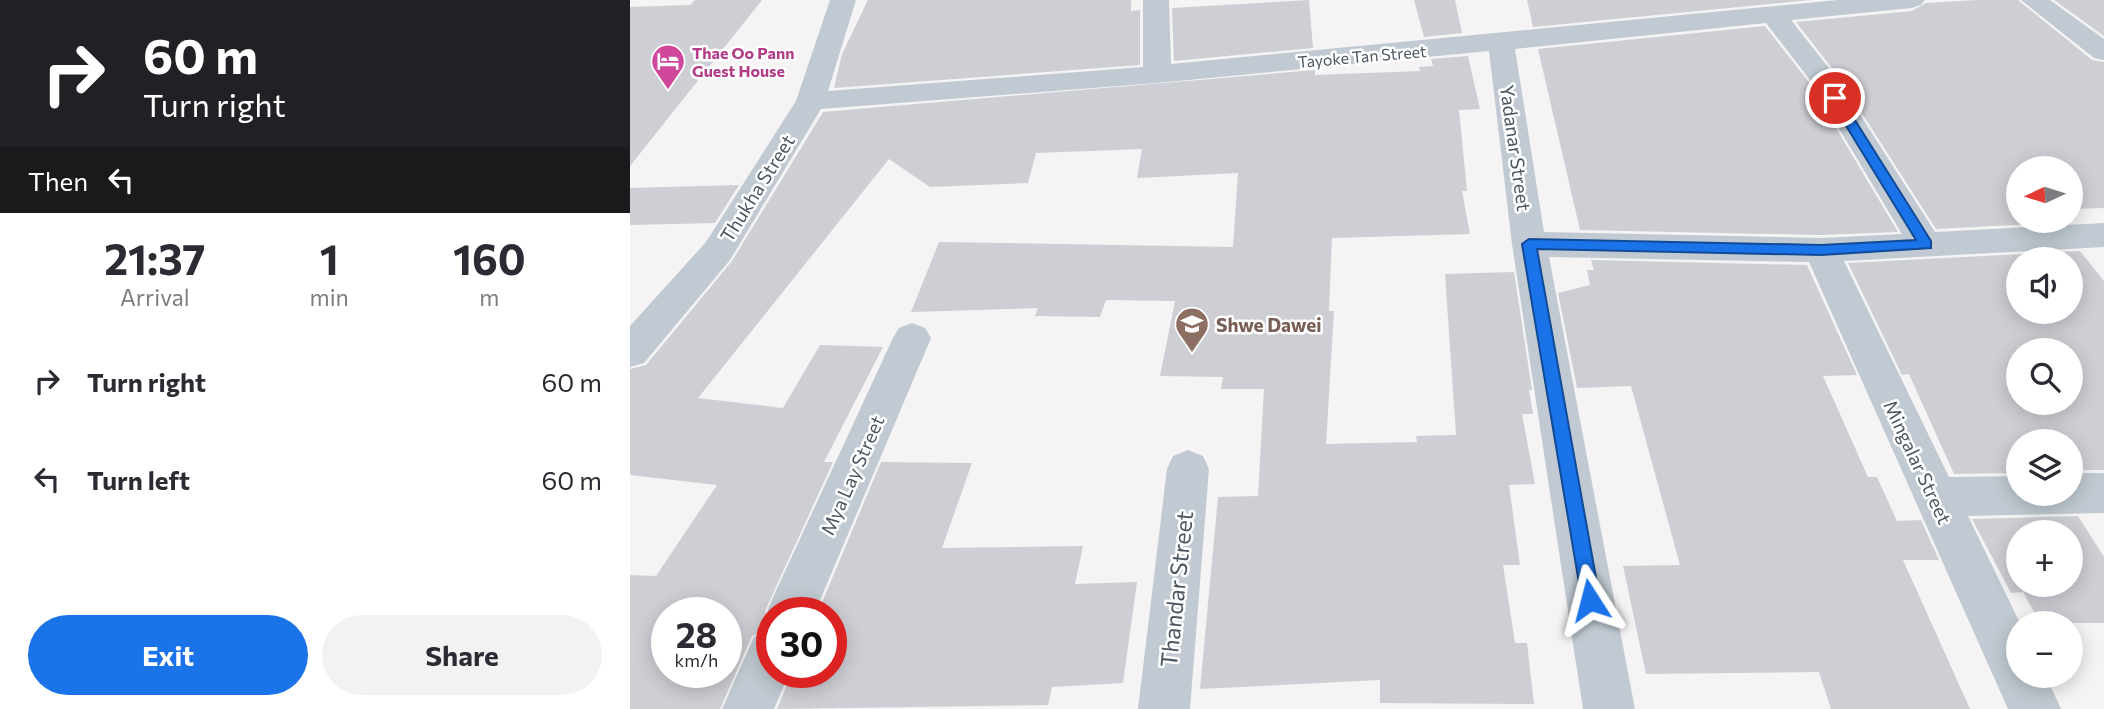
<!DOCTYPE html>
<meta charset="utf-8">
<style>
:root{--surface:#fff;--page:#f2f2f3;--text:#2b2b33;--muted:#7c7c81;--accent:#1a73e8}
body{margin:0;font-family:Commissioner,sans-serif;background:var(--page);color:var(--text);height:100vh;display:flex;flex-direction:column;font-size:26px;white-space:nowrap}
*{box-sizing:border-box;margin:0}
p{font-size:23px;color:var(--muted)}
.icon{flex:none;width:38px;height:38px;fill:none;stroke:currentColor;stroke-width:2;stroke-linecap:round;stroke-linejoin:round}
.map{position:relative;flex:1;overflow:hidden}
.details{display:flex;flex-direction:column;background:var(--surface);width:630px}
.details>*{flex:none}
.hud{background:#202124;color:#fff;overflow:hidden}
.needle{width:46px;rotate:266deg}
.fabs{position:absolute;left:1376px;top:156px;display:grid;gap:14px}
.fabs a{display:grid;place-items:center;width:77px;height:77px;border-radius:50%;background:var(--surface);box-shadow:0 4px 18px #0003;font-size:35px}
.speed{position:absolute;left:21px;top:597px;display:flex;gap:14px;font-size:35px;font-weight:700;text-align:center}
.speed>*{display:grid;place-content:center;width:91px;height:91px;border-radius:50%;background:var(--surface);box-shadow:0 4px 18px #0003;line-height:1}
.speed small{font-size:18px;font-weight:400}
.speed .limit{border:10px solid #d22;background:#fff;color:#111}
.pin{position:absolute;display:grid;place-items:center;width:60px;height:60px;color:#fff;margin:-30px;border:4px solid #fff;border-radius:50%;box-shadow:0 2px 7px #0007}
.me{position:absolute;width:77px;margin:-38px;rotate:351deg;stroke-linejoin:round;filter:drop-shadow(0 0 5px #0008)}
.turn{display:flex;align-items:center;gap:24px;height:147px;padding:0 28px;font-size:32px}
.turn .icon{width:91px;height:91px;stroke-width:2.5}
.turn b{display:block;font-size:49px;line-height:60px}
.then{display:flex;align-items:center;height:66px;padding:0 28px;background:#0003;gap:14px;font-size:26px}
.eta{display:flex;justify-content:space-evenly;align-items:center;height:119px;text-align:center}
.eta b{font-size:42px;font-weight:700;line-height:49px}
.action{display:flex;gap:14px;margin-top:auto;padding:14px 28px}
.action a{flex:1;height:80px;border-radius:42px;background:var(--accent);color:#fff;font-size:28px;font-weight:700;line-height:80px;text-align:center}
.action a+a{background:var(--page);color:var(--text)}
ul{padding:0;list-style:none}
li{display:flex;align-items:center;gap:21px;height:98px;padding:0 28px}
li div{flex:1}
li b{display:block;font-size:26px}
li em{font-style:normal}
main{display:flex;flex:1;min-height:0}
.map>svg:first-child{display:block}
.building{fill:#cdcfd5;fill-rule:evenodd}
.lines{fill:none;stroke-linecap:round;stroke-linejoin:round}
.minor{fill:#c1cad2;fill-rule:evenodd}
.route{fill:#1a73e8;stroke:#114b97;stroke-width:2}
.labels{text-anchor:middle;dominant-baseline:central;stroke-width:5;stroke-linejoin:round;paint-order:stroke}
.far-hotel-label{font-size:16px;font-weight:bold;fill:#b23c85;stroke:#fff;text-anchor:start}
.far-street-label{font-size:16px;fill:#4a5661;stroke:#fff}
.street-label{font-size:19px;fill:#4a5661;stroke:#fff}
.education-label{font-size:19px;font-weight:bold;fill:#785e54;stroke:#fff;text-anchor:start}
.near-street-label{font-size:23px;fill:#4a5661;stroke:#fff}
</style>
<main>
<section class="details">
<div class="hud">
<div class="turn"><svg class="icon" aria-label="right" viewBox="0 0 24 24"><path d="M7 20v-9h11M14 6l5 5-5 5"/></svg><div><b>60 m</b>Turn right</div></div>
<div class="then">Then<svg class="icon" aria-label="left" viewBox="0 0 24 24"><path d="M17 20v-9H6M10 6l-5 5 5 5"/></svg></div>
</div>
<div class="eta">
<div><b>21:37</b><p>Arrival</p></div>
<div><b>1</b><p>min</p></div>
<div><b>160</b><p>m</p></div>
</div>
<ul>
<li><svg class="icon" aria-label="right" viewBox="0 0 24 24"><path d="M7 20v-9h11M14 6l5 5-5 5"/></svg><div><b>Turn right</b></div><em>60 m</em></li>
<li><svg class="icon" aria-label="left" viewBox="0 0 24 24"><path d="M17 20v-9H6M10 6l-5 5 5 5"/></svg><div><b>Turn left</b></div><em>60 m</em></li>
</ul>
<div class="action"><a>Exit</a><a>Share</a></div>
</section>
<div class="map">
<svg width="1474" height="709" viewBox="0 0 1474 709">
<rect width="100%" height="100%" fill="#f5f3f3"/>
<path class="building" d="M 65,0 L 132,0 L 0,166 L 0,7 L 60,5 Z
M 238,0 L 501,0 L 501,11 L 510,10 L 510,65 L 204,88 L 212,54 Z
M 679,0 L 683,48 L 544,61 L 542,8 Z
M 784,0 L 825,0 L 832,33 L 794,37 Z
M 897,0 L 1181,0 L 903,27 Z
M 1347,0 L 1388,0 L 1462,60 L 1474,62 L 1474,208 L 1440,209 L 1440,168 L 1388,168 L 1388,220 L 1426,223 L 1306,229 L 1208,76 L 1166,22 L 1282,11 L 1296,3 Z
M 1424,0 L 1474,0 L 1474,36 Z
M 1135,26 L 1178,81 L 1268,232 L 1191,235 L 950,230 L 908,49 Z
M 838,56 L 850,109 L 829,110 L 837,191 L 832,191 L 840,234 L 702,238 L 699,311 L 704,311 L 696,444 L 787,442 L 786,436 L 826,435 L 815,274 L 884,272 L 902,390 L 899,390 L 903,414 L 892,414 L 905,484 L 879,485 L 890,565 L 873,565 L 885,643 L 897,643 L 904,704 L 750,703 L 750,680 L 570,689 L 588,497 L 628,496 L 634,389 L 591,389 L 593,377 L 530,376 L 545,301 L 476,300 L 470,317 L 405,316 L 408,308 L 281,312 L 309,242 L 603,247 L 608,173 L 507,178 L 512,149 L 406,153 L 398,183 L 300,187 L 259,159 L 68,398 L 153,408 L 190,345 L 253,347 L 194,462 L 203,462 L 135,611 L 142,628 L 122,636 L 90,709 L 0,709 L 0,575 L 26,576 L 87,485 L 0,475 L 0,369 L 16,365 L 102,261 L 193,112 L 685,70 L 685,75 L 790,71 L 789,67 L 803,66 L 801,59 ZM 37,612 L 96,612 L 96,672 L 37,672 Z
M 109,185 L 85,223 L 0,225 L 0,188 Z
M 1450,251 L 1474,281 L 1474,470 L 1440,470 L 1440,441 L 1388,441 L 1388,473 L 1324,474 L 1279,374 L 1272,375 L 1218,263 ZM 1388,259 L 1440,259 L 1440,312 L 1388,312 ZM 1388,350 L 1440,350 L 1440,402 L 1388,402 Z
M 961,260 L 1177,265 L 1227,375 L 1193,376 L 1238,477 L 1247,477 L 1267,521 L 1291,520 L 1309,560 L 1273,560 L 1340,709 L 1201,709 L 1189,672 L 1016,674 L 993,566 L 1050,565 L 1001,386 L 947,388 L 928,293 L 960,285 L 957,270 L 964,270 Z
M 251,462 L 342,463 L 312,548 L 453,546 L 445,584 L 507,582 L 493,683 L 422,687 L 418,705 L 147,709 L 162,672 L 201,672 L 201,612 L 188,612 Z
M 1448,516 L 1474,557 L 1474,623 L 1410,623 L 1393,592 L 1381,593 L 1342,519 ZM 1388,532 L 1440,532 L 1440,584 L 1388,584 Z"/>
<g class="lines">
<path class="minor" d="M 200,0 L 226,0 L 198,91 L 513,67 L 513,0 L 539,0 L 541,64 L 1208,0 L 1295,0 L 1291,5 L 1282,8 L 1161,20 L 1206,77 L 1305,232 L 1474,223 L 1474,247 L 1214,261 L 1319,477 L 1388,476 L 1388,494 L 1440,494 L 1440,473 L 1474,473 L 1474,513 L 1338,516 L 1390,623 L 1388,676 L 1416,676 L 1431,709 L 1378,709 L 1179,262 L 919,257 L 1005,709 L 953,709 L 882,244 L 859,51 L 527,83 L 191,109 L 100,260 L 14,363 L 0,367 L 0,326 L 76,242 L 166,101 ZM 1136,23 L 1180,80 L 1272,234 L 1191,238 L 914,232 L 885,49 Z
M 1391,0 L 1420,0 L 1474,39 L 1474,60 L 1464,58 Z
M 282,323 L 295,328 L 301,338 L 185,612 L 142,612 L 142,623 L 137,612 L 144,595 L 263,338 L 269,328 Z
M 558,450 L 573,456 L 579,469 L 560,709 L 508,709 L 537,469 L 543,456 Z
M 142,630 L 142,672 L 160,672 L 144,709 L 92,709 L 124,637 Z"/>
</g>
<path class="route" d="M 1205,94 L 1211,98 L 1301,241 L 1301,248 L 1191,255 L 907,249 L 970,600 L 967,607 L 960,609 L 953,607 L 892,244 L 899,239 L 1191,245 L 1286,240 L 1199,98 Z"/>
<defs>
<g id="hotel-pin" transform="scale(1.75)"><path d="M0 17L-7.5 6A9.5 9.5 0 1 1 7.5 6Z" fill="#d1479c" stroke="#fff"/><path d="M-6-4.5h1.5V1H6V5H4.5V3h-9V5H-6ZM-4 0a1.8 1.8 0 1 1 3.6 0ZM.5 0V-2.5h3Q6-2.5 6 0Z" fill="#fff"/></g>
<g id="school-pin" transform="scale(1.75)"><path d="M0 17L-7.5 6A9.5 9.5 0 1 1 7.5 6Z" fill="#8d6e63" stroke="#fff"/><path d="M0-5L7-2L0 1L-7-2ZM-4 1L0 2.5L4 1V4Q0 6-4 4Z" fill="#fff"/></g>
</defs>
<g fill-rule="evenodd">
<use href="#hotel-pin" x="38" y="61"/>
<use href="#school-pin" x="562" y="324"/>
</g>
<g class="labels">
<g class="far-hotel-label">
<text x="62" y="52">Thae Oo Pann<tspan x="62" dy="18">Guest House</tspan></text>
</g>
<g class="far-street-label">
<text transform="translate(732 56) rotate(-5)">Tayoke Tan Street</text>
</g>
<g class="street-label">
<text transform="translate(886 148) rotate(82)">Yadanar Street</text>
<text transform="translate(127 188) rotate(-58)">Thukha Street</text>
<text transform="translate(1288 462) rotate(65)">Mingalar Street</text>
<text transform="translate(222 475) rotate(-66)">Mya Lay Street</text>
</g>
<g class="education-label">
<text x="586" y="324">Shwe Dawei</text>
</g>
<g class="near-street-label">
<text transform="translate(546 589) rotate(-84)">Thandar Street</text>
</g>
</g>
</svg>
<div class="fabs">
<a><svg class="needle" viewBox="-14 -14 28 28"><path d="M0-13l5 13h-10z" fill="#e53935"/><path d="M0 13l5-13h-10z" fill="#7c7c81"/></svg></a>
<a><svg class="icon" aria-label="sound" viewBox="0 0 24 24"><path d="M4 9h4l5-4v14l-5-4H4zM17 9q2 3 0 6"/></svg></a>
<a><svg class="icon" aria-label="search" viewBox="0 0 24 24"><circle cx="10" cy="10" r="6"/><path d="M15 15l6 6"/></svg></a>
<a><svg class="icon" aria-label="layers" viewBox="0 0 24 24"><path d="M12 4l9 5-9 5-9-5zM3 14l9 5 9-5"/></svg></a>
<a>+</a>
<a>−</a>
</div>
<div class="speed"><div>28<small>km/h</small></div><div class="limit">30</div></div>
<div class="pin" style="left:1205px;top:98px;background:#d93025"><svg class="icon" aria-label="arrive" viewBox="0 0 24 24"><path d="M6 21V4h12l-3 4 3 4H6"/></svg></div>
<svg class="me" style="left:960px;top:600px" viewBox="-20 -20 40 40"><path d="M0-17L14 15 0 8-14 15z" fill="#1a73e8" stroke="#fff" stroke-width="4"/></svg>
</div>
</main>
